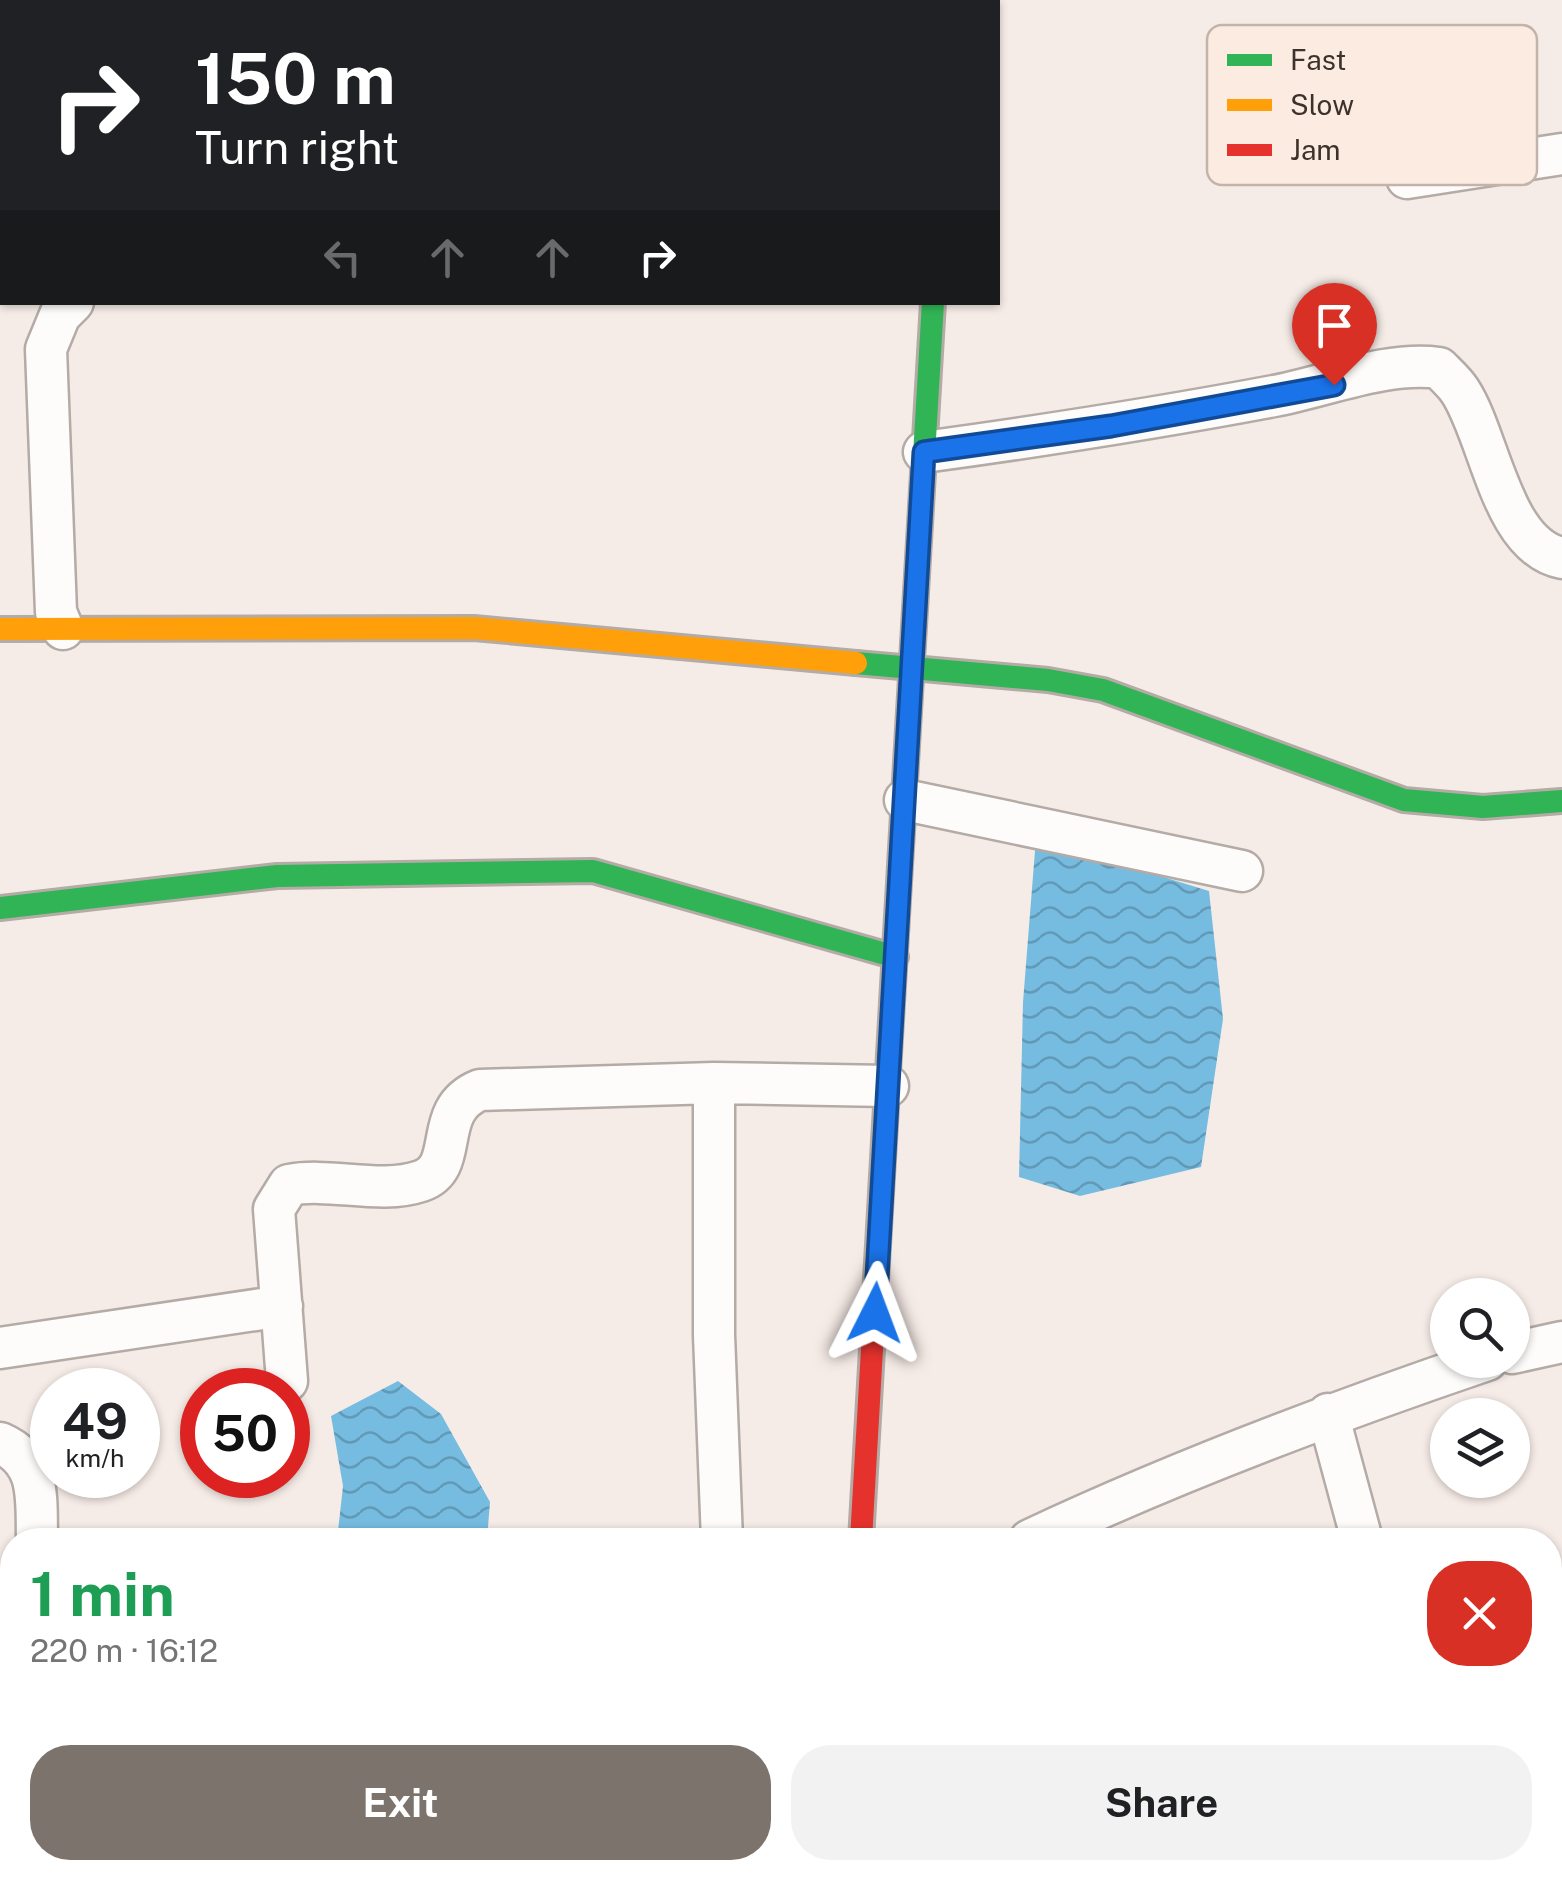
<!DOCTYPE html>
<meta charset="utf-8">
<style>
:root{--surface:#fff;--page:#f2f2f2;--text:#202124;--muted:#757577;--accent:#7d736d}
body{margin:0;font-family:"Public Sans",sans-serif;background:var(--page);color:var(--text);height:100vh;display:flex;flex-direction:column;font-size:38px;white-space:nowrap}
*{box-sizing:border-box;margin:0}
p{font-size:32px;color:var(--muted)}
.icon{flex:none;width:55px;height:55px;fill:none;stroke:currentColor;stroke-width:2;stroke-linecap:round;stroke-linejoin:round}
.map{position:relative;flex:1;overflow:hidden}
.details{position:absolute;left:0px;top:1528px;width:1562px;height:352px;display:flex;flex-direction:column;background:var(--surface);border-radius:40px 40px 0 0;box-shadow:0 2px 8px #0004}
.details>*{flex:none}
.guide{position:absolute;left:0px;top:0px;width:1000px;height:305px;box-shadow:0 2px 8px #0004;background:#202124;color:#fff;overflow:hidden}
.fabs{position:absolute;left:1430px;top:1278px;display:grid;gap:20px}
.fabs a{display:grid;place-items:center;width:100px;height:100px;border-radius:50%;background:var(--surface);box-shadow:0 2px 8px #0004;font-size:50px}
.speed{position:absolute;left:30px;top:1368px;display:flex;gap:20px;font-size:50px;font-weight:700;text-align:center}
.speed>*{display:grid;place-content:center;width:130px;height:130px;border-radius:50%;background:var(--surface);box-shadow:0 2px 8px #0004;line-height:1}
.speed small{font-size:25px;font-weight:400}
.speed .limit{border:15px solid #d22;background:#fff;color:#111}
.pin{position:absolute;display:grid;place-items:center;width:85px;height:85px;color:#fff;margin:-102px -42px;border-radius:50% 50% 50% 0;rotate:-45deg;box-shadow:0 0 10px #0007}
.pin .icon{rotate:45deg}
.me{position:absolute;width:110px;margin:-55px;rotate:3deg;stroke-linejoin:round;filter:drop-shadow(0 0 8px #0008)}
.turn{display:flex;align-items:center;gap:35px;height:210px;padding:0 30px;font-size:45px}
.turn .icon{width:130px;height:130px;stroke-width:2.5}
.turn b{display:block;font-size:70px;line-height:85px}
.lanes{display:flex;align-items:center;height:95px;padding:0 30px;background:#0003;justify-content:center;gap:50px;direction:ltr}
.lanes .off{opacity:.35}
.round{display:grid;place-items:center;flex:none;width:105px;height:105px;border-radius:40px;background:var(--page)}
.head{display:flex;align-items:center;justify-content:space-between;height:170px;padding:0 30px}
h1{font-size:60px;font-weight:700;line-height:75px;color:#1e9e55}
.primary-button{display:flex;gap:20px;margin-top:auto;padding:20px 30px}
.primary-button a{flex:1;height:115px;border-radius:40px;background:var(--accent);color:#fff;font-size:40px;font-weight:700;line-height:115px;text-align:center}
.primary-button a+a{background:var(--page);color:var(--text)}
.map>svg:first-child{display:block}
.grass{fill:#c8eec9}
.water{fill:url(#water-waves)}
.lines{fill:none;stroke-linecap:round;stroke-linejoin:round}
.street-casing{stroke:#b4aba6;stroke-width:45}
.fast-casing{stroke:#b4aba6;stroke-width:28}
.slow-casing{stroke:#b4aba6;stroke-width:28}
.jam-casing{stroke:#b4aba6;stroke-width:28}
.street{stroke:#fefcfb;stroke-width:40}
.fast{stroke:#30b455;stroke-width:22}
.slow{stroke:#ff9f0a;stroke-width:22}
.jam{stroke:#e5322d;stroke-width:22}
.route-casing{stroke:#114b97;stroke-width:25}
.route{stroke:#1a73e8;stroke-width:18}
.key{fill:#fcebe1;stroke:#c2b4aa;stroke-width:2.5}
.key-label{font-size:28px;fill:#3c322b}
</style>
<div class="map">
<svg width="1562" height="1878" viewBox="0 0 1562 1878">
<defs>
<pattern id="water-waves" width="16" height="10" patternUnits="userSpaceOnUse" patternTransform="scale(2.5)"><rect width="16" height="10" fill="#76bce0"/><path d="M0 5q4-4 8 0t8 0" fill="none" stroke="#6299b6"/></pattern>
</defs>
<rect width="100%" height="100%" fill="#f6ece7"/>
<path class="grass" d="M 1013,1868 L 1365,1868 L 1367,1878 L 1027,1878 Z"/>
<path class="water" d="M 63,0 L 261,0 L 261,2 L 63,2 Z
M 1036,838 L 1209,891 L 1223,1019 L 1201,1167 L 1080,1196 L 1019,1177 L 1023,1002 Z
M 398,1381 L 441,1414 L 490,1502 L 487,1540 L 337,1540 L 343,1486 L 331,1416 Z"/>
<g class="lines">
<g class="street-casing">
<path id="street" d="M 1407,178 L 1562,154
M 924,452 C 1041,436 1157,418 1274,396 C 1327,386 1386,361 1439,368 C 1446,375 1455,383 1460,391 C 1490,436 1501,546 1562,558
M 63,629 L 56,612 L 46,349 L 60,315 L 73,302
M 905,800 L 1242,871
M 0,1348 L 282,1306
M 1512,1353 L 1562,1342
M 287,1381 L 274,1209 L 289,1185 C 331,1177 380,1195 421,1181 C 462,1167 430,1110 480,1090 L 714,1083
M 1328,1414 L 1362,1540
M 0,1443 C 42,1461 36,1500 37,1540
M 722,1540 L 714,1335 L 714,1083 L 888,1086
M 1030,1540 C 1179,1470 1331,1413 1487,1360
M 48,1868 L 49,1878
M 417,1868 L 419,1878
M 137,1878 L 217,1868"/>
</g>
<g class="fast-casing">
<path id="fast" d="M 856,663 L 1048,680 L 1103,690 L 1404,800 L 1483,807 L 1562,801
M 0,908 L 277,876 L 593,871 L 896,957
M 894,968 L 933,302
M 841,1878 L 842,1868"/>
</g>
<g class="slow-casing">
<path id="slow" d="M 952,0 L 952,2
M 0,629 L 474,628 L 856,663"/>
</g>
<g class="jam-casing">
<path id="jam" d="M 861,1540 L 894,968"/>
</g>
<use href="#street" class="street"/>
<use href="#fast" class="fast"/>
<use href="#slow" class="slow"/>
<use href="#jam" class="jam"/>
</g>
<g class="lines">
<g class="route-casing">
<path id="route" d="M 875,1313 L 924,452 L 1111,426 L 1334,385"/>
</g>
<use href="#route" class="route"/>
</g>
<rect x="1207" y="25" width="330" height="160" rx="15" class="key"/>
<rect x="1227" y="54" width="45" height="12" fill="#30b455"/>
<rect x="1227" y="99" width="45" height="12" fill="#ff9f0a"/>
<rect x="1227" y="144" width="45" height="12" fill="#e5322d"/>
<g class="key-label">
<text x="1290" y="70">Fast</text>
<text x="1290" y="115">Slow</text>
<text x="1290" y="160">Jam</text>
</g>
</svg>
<div class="fabs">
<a><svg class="icon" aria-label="search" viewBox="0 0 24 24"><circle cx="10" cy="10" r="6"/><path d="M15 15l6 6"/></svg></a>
<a><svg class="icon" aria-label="layers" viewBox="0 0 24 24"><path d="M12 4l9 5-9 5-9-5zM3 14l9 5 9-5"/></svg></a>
</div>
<div class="speed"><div>49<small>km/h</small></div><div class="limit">50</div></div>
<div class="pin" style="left:1334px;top:385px;background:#d93025"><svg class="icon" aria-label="arrive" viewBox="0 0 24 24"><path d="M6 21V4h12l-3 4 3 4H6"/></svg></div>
<svg class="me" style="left:875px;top:1313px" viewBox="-20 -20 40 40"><path d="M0-17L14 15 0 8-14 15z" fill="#1a73e8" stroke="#fff" stroke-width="4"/></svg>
<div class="guide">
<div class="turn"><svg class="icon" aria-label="right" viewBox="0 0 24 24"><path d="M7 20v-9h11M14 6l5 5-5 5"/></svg><div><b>150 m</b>Turn right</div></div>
<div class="lanes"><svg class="icon off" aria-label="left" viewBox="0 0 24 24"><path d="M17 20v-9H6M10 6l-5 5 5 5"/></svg><svg class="icon off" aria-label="ahead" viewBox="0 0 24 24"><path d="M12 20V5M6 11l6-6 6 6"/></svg><svg class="icon off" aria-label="ahead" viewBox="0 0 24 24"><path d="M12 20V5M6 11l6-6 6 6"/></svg><svg class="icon" aria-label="right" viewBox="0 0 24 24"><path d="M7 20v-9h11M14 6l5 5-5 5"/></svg></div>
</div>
<section class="details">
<div class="head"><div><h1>1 min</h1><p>220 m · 16:12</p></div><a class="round" style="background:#d93025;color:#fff"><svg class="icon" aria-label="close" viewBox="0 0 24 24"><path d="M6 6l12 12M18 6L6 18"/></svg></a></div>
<div class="primary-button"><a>Exit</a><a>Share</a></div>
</section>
</div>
